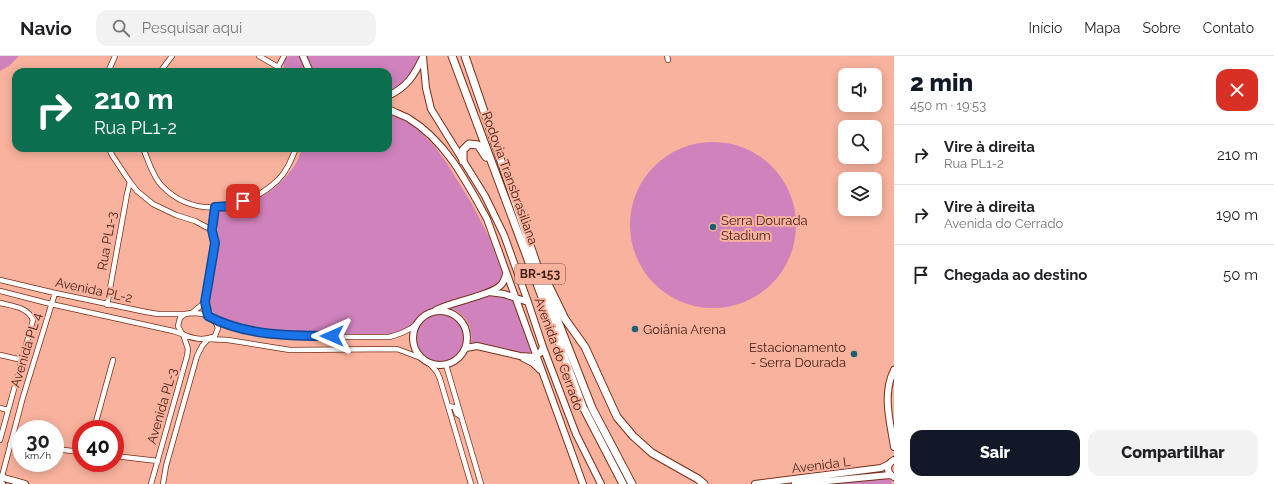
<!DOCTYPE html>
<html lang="pt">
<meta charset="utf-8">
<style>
:root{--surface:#fff;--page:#f2f2f2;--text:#202124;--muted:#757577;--line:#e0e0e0;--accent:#111827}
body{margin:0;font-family:Raleway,sans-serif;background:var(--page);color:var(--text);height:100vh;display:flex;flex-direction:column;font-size:15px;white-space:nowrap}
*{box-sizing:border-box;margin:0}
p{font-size:13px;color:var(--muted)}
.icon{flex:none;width:22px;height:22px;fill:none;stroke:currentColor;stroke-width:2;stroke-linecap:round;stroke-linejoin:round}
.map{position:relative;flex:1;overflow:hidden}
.side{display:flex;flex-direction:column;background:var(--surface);width:380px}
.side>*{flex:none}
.banner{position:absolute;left:12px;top:12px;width:380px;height:84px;border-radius:12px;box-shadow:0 2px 10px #0003;background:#0b6e4f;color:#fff;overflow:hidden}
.fabs{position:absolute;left:838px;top:12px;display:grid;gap:8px}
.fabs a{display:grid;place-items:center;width:44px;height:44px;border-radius:8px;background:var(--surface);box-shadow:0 2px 10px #0003;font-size:20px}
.speed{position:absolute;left:12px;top:364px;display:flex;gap:8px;font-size:20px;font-weight:700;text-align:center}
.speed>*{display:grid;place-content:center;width:52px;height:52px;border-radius:50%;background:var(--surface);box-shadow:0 2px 10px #0003;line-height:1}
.speed small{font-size:10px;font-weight:400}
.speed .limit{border:6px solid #d22;background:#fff;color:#111}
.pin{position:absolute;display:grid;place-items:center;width:34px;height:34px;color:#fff;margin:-17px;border-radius:8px;box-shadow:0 2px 6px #0006}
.me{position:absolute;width:44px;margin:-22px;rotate:270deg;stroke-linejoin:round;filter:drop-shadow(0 0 3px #0008)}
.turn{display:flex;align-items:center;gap:14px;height:84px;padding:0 16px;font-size:18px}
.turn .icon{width:52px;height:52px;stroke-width:2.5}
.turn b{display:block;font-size:28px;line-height:34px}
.round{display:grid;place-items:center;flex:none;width:42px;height:42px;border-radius:12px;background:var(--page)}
.overview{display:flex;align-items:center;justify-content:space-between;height:68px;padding:0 16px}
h1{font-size:24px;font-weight:800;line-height:30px;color:var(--accent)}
.cta{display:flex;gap:8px;margin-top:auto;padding:8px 16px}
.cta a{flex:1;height:46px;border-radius:12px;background:var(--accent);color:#fff;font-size:16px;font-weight:800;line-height:46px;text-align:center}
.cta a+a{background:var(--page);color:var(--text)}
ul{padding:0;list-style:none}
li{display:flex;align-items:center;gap:12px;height:60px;padding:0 16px;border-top:1px solid var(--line)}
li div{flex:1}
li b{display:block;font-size:15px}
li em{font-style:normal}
header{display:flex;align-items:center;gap:24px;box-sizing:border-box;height:56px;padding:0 20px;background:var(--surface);border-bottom:1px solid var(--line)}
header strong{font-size:19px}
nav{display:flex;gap:22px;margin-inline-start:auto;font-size:14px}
.search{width:280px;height:36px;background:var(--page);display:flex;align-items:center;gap:10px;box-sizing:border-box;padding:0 14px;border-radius:12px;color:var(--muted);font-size:15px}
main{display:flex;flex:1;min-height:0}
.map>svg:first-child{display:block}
.green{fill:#d082bc}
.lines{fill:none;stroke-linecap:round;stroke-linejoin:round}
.minor-casing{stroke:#782e19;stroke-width:6}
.major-casing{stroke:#782e19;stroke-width:8}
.highway-casing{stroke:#782e19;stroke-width:9}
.minor{stroke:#fff;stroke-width:4.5}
.major{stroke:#fff;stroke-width:6}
.highway{stroke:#fff;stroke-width:7}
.route-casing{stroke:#114b97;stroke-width:10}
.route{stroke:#1a73e8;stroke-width:7}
.poi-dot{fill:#1a6171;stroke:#f8b29d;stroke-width:1.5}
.labels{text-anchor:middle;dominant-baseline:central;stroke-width:4;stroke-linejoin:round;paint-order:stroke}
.shield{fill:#f8b29d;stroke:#784b3e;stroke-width:1}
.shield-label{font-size:12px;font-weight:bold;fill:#411f16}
.street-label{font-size:13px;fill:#411f16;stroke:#f8b29d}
.poi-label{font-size:13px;fill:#411f16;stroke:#f8b29d;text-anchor:start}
</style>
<header>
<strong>Navio</strong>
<div class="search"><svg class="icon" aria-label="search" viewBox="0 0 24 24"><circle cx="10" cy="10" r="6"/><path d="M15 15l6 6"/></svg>Pesquisar aqui</div>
<nav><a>Início</a><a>Mapa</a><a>Sobre</a><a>Contato</a></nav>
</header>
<main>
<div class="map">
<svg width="894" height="428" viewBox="0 0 894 428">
<rect width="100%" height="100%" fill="#f8b29d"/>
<path class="green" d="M 0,0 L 19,0 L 9,10 L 0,15 Z
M 289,0 L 301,0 L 307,16 L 285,16 L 283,5 Z
M 305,0 L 420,0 C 413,19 404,27 388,38 L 388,16 L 312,16 Z
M 388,58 L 407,62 L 435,91 L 446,106 L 472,148 L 489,181 L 503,219 L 502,226 C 498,228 494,232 489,234 C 471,241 449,244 432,253 C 418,260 408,277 391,279 C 376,281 360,278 345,278 C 315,278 216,282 208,246 C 212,227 217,207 219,188 C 220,176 214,166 219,154 C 247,152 271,139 289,117 C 295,110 300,101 302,92 L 388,92 Z
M630 169a83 83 0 1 1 166 0a83 83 0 1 1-166 0Z
M 493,239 L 502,239 L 513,243 L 532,295 L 527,299 L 478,288 L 471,288 C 474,272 465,256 449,252 Z
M416 283a25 25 0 1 1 50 0a25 25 0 1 1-50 0Z
M 891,421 L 892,428 L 834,428 Z"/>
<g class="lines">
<g class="minor-casing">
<path id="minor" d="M 259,0 L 278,11
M 667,0 L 668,4
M 108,16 L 115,0
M 160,16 L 172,0
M 281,16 L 278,11 L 284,0
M 109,92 L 112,99 L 130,126 L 137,135 L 153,148 L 176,159 L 195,165 L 212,174
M 143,92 C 148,104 153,121 162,130 C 195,164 246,154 278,124 C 287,115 291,104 296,92
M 0,224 L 55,237 L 146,256 L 158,258 L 185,258
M 0,235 L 51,248 L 173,275 L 182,278
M 0,247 C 12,250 28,251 33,264 L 0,384
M 107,249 L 127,138 L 130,126
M 192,257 C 203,257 215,260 218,272 L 215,280 C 203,285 194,283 182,278 L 178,270 L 180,262 L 185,258 Z
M 192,257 L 205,246
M 208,260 L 205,246 L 215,187 L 212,174 L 215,151
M 214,264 C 265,286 333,280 389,281 C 400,278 409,275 418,267
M 208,283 L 228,284 L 290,294 L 397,293 L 421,302
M 0,299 L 22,304
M 429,307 L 437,316 L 440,323 L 471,428
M 446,309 L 481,428
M 448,350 L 454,351 L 457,358 L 460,360
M 0,352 L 8,354
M 94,373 L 113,304
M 10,388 L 21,389
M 55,393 L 81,396
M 115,400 L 158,405
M 1,424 L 23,341 L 55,237
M 151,428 L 187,300 L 188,293 L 183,278
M 163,428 L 166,410 L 197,300 L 202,290 L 208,283"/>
</g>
<g class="major-casing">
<path id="major" d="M 303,0 L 310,16
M 423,1 L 426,32 L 431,53 L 485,140 L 504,179 L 528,246 L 543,291 L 576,378 L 601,428
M 388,40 C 407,31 414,20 423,1
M 388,53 C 394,56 402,59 408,62 C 446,85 466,125 487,163 L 583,428
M 489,236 L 504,238 L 528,246
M 436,254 C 453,245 490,240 501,229 C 504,226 505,222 506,218
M413 282a27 27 0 1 1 54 0a27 27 0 1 1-54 0Z
M 466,292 L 477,290 L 520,300 L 535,301 L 540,297 L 543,291
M 523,302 L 533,307 L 540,314
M 894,314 C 882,338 890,365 894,391
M 894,404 C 886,408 886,417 894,421
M 0,421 L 25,428
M 0,427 L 2,428
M 755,428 L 881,412 L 889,408
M 795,428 L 890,419"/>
</g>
<g class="highway-casing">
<path id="highway" d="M 452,0 L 583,351 L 623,428
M 465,0 L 543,227 L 592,352 L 632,428
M 463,105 L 463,94 L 469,88 L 478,89 L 486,101
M 547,226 L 565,263 L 585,291 L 617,361 L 633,380 L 652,397 L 698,423 L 704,428"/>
</g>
<use href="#minor" class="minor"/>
<use href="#major" class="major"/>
<use href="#highway" class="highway"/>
</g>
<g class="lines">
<g class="route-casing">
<path id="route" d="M 243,145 L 232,150 L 215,151 L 212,174 L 215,187 L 205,246 L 208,260 C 245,280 291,280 332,280"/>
</g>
<use href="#route" class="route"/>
</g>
<g class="poi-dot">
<circle cx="713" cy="171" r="4"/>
<circle cx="635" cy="273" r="4"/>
<circle cx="854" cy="298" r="4"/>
</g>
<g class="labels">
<rect class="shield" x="515" y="208" width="50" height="20" rx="3"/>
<g class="shield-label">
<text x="540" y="218">BR-153</text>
</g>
<g class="street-label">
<text transform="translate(510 122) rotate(70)">Rodovia Transbrasiliana</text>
<text transform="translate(107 185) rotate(-80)">Rua PL1-3</text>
<text transform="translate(94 234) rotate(12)">Avenida PL-2</text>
<text transform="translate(26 294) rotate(-73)">Avenida PL 4</text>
<text transform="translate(559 298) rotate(70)">Avenida do Cerrado</text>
<text transform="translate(162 350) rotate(-74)">Avenida PL-3</text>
<text transform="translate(821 409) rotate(-7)">Avenida L</text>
</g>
<g class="poi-label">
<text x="721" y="164">Serra Dourada<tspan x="721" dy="15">Stadium</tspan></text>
<text x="643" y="273">Goiânia Arena</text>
<text x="846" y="291" text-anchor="end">Estacionamento<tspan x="846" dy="15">- Serra Dourada</tspan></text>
</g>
</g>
</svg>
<div class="fabs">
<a><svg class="icon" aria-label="sound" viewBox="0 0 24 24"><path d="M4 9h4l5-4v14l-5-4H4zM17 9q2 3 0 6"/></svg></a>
<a><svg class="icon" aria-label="search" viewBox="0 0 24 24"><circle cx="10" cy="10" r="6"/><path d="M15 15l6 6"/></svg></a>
<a><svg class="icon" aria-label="layers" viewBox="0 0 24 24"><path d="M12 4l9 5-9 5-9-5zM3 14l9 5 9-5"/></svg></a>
</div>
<div class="speed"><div>30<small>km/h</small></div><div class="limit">40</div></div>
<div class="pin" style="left:243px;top:145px;background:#d93025"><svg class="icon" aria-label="arrive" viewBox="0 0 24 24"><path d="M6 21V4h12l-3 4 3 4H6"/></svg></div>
<svg class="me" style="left:332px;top:280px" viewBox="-20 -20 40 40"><path d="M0-17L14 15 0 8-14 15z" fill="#1a73e8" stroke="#fff" stroke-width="4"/></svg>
<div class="banner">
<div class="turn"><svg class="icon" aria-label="right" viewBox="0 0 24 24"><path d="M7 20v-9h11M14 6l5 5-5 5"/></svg><div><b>210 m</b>Rua PL1-2</div></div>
</div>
</div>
<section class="side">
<div class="overview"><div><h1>2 min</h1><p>450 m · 19:53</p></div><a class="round" style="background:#d93025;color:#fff"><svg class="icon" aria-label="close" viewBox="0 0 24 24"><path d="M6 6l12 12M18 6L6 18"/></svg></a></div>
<ul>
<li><svg class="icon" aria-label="right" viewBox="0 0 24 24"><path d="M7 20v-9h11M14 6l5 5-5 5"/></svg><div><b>Vire à direita</b><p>Rua PL1-2</p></div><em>210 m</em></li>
<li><svg class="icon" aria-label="right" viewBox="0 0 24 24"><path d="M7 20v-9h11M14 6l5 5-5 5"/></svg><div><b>Vire à direita</b><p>Avenida do Cerrado</p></div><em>190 m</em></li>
<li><svg class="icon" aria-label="arrive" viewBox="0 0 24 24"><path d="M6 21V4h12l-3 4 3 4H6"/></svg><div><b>Chegada ao destino</b></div><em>50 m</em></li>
</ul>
<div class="cta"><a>Sair</a><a>Compartilhar</a></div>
</section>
</main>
